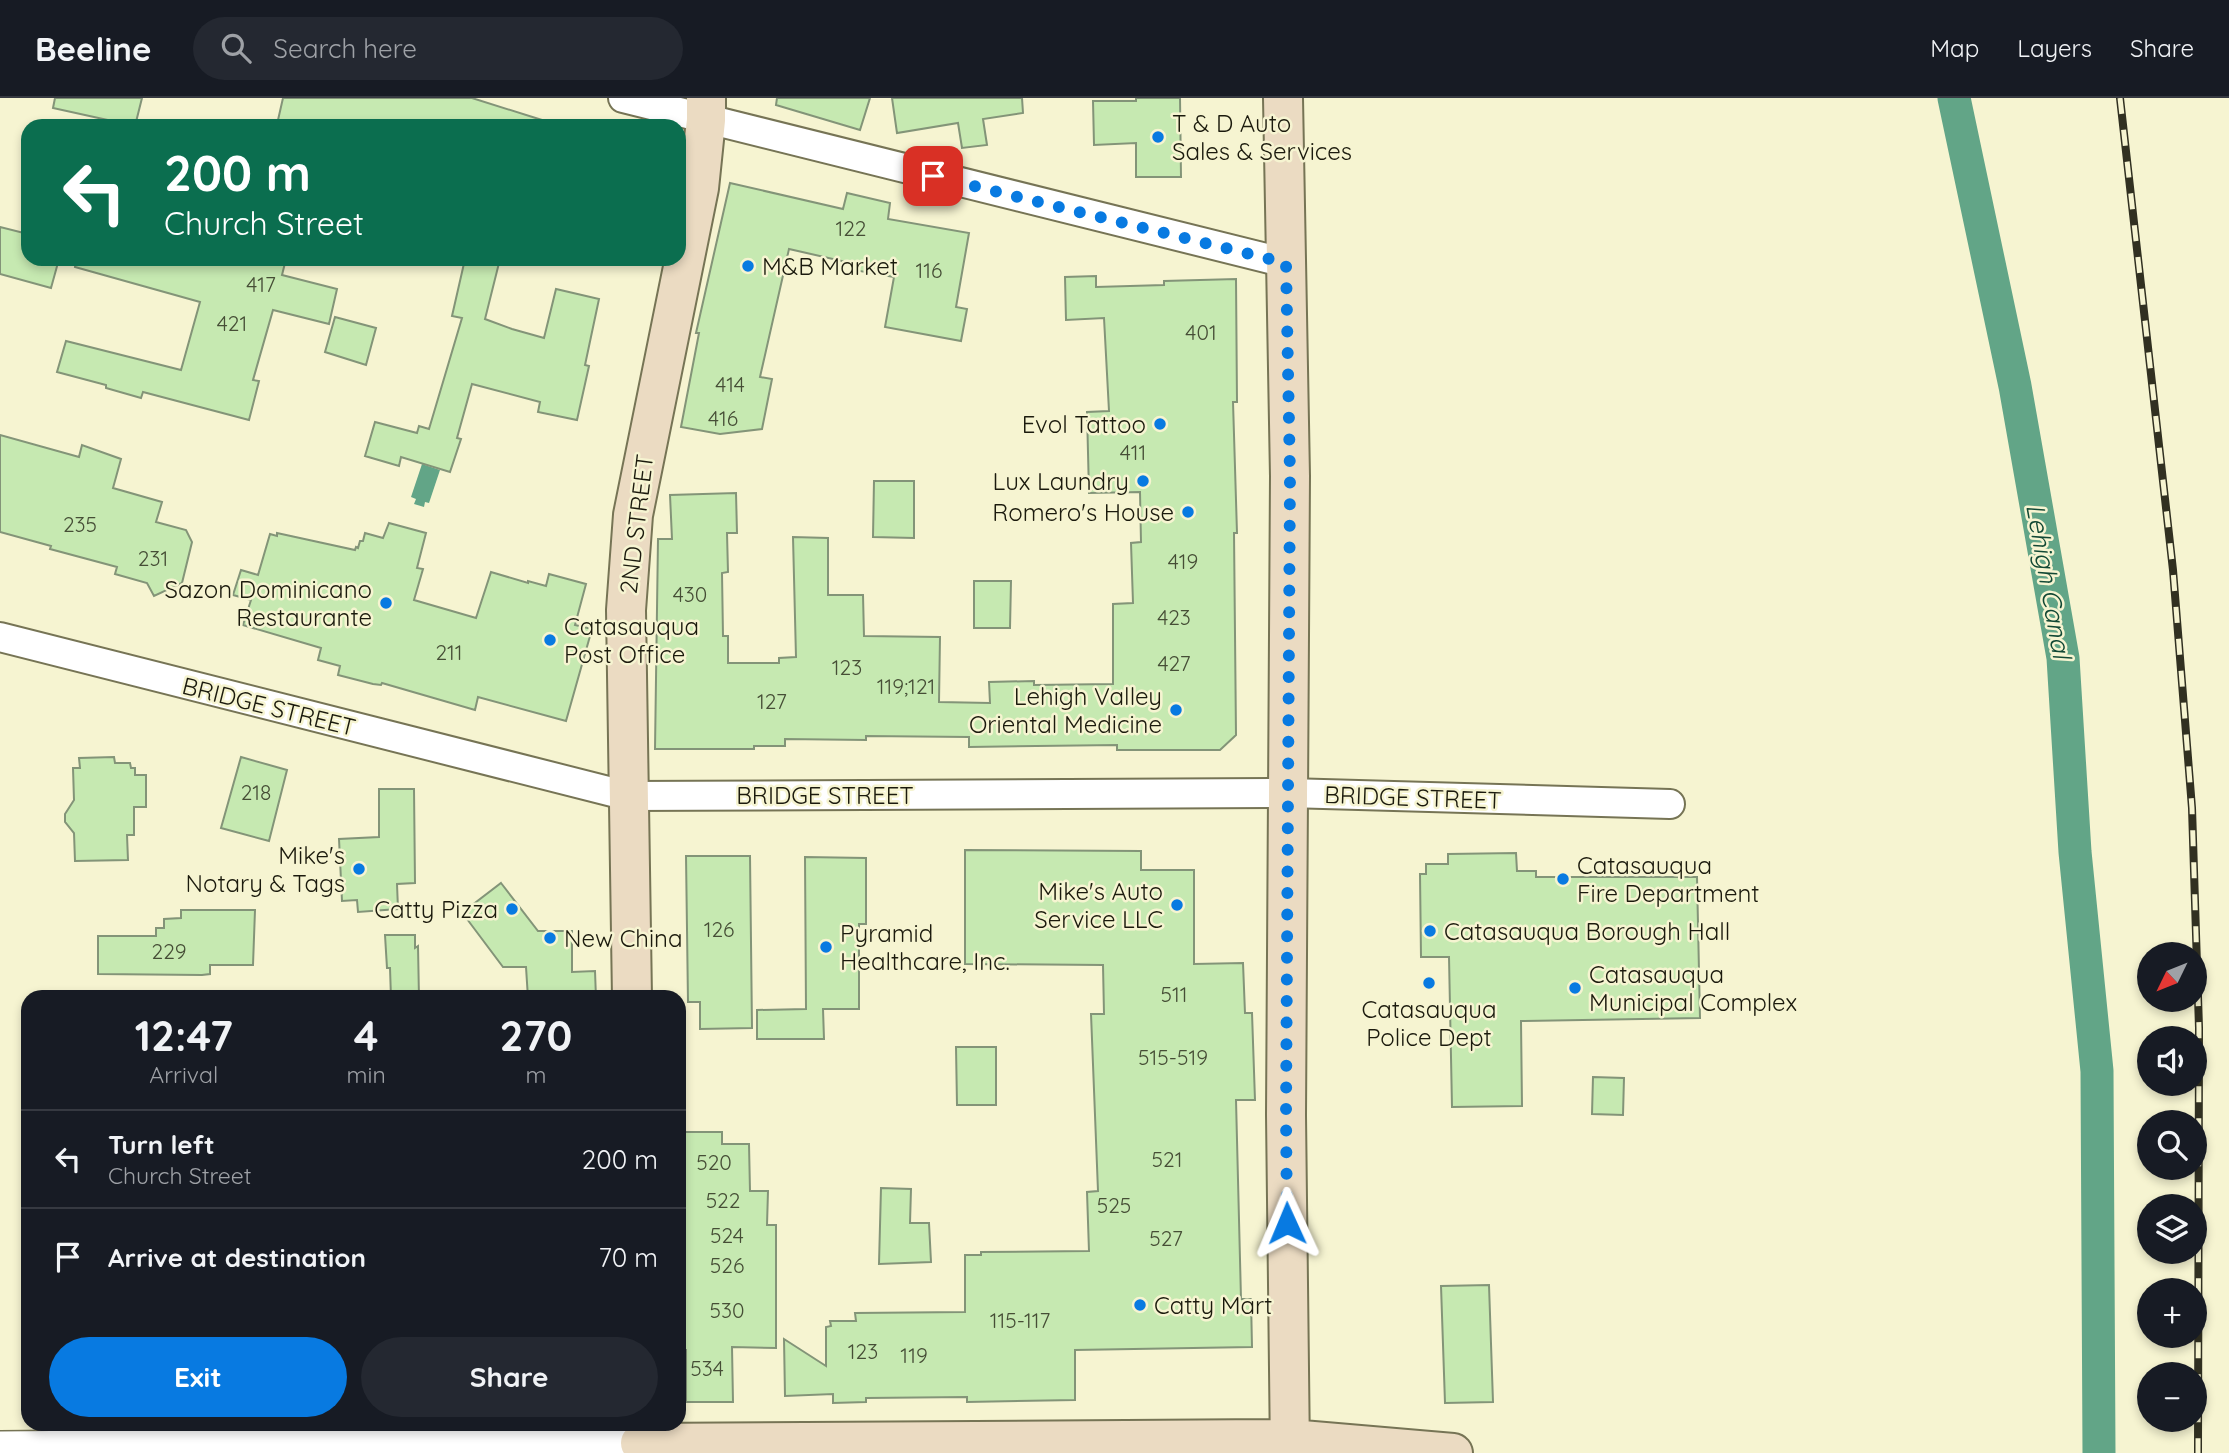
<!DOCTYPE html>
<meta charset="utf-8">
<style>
:root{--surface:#171b24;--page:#242831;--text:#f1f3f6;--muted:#9ea1a6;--line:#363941;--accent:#087ae1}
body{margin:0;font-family:Quicksand,sans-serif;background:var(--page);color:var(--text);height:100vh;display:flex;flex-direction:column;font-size:26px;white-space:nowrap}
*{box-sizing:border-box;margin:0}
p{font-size:23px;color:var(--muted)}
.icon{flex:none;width:38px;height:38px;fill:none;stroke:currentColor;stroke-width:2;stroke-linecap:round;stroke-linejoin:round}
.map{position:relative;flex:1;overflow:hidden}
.side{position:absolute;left:21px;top:892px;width:665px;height:441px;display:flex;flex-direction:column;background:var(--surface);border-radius:21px;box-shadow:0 4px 10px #0003}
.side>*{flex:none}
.hud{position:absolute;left:21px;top:21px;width:665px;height:147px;border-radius:21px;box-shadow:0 4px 10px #0003;background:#0b6e4f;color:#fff;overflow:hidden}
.needle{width:46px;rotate:227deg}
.controls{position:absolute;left:2137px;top:844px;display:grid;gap:14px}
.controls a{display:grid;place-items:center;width:70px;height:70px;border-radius:50%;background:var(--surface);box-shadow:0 4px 10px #0003;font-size:35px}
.pin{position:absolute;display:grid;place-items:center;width:60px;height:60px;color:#fff;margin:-30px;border-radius:14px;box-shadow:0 4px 10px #0006}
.me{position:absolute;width:77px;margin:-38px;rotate:359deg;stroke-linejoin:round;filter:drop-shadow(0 0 5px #0008)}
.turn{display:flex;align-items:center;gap:24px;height:147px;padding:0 28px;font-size:32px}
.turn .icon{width:91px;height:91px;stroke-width:2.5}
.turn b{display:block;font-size:49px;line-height:60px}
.eta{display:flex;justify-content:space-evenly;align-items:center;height:119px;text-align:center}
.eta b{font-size:42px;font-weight:800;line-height:49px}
.action{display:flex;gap:14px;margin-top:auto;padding:14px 28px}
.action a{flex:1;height:80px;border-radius:42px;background:var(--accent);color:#fff;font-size:28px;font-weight:800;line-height:80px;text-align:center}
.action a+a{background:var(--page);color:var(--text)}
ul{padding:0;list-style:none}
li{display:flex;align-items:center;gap:21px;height:98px;padding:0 28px;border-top:2px solid var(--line)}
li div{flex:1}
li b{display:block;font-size:26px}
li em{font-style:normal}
header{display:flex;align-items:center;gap:42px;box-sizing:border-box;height:98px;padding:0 35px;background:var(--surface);border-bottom:2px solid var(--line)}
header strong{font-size:33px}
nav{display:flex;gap:38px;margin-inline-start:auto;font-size:24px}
.search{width:490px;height:63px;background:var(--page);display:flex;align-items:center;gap:18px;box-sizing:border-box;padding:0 24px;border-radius:38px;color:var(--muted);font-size:26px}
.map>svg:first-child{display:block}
.water{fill:#62a587}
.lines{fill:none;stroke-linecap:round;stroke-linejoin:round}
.canal{stroke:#62a587;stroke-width:33}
.building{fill:#c6e9b1;stroke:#839478;stroke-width:2}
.minor-casing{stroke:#767455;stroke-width:32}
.tertiary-casing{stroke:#767455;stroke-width:38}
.secondary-casing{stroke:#767455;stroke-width:42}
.minor{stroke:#fff;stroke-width:28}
.tertiary{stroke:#fff;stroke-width:35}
.secondary{stroke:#ebdbc2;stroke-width:38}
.rail-casing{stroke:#313021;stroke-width:8}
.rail{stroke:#f6f4d1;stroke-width:5;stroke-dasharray:16;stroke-linecap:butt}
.route{stroke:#087ae1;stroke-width:12;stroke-dasharray:0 21.6}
.poi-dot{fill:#087ae1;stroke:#f6f4d1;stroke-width:2.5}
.labels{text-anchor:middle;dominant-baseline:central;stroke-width:5;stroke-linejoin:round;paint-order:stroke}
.number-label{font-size:21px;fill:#464e36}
.poi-label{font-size:24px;fill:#1b1a0d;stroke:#f6f4d1;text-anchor:start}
.street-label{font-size:24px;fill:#1b1a0d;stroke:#f6f4d1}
.water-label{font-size:26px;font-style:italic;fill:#114834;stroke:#f6f4d1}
</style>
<header>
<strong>Beeline</strong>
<div class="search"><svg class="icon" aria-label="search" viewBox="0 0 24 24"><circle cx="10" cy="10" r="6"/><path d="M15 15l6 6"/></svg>Search here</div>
<nav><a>Map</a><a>Layers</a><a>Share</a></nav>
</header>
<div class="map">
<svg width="2229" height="1355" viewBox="0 0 2229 1355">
<rect width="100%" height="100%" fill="#f6f4d1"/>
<path class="water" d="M 422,366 L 440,372 L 429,405 L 425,404 L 424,409 L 414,406 L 416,401 L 411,399 Z"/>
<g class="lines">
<path class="canal" d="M 1954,0 L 2015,288 L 2063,560 L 2075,754 L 2097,973 L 2099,1355"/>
</g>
<path class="building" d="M 55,0 L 142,0 L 135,28 L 53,10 Z
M 283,0 L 472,0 L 542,22 L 541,28 L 302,28 L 278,22 Z
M 777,0 L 870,0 L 860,32 L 776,7 Z
M 892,0 L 1022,0 L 1023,15 L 983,21 L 987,47 L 962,50 L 958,25 L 897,35 Z
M 1136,0 L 1180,0 L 1181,79 L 1136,79 L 1136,45 L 1094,47 L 1093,3 L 1136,3 Z
M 730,85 L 843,111 L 847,95 L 890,105 L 888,121 L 969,135 L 956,209 L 967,211 L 961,243 L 885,229 L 894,179 L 854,172 L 855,166 L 789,151 L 760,279 L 772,281 L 762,331 L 720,336 L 681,329 L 699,235 L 696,235 Z
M 0,129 L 28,136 L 28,161 L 59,161 L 51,190 L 0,176 Z
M 76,161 L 286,161 L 282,177 L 337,191 L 329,226 L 273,212 L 253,282 L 259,283 L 249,322 L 143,294 L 141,300 L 106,290 L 106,287 L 57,274 L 66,243 L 181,272 L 200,204 L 75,169 Z
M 465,161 L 500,161 L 485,221 L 512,231 L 544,240 L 556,191 L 599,201 L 585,267 L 589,268 L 577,322 L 538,314 L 540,304 L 472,286 L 457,340 L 461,341 L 450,374 L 401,359 L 399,368 L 365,358 L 375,324 L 417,335 L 419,328 L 429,331 L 462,220 L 452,218 Z
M 1096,178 L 1096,189 L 1164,187 L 1164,183 L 1236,181 L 1237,304 L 1233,304 L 1237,435 L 1234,435 L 1236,637 L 1220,652 L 1117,652 L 1117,647 L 969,649 L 969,639 L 866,638 L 866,642 L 785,641 L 785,648 L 754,648 L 754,651 L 655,651 L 658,441 L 672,441 L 670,397 L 736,395 L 737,435 L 727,435 L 728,474 L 722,475 L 723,538 L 728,538 L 728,565 L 779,565 L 779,560 L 796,559 L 793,439 L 828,440 L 828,497 L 863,497 L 864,538 L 940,539 L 939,604 L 990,605 L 989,584 L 1034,583 L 1034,587 L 1113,586 L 1113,506 L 1133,505 L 1131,445 L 1141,444 L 1140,394 L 1089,395 L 1087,314 L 1109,313 L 1104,220 L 1066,222 L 1065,179 Z
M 335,219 L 376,230 L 366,267 L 325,254 Z
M 0,337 L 79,359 L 82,347 L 121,361 L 113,390 L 162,404 L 156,424 L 186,432 L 192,444 L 182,485 L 154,498 L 147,485 L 115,476 L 117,469 L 50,451 L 51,448 L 0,434 Z
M 874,383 L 914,383 L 914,440 L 873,439 Z
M 389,425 L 426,435 L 417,470 L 423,471 L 414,502 L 476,520 L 491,474 L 528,485 L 528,483 L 546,488 L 549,476 L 586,486 L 575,527 L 592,531 L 566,623 L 478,599 L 475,612 L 382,585 L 381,587 L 373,586 L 338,577 L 340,568 L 318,562 L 321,550 L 243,527 L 251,502 L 233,497 L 241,472 L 258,477 L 270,436 L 277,438 L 277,435 L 355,452 L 356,449 L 358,450 L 360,443 L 363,443 L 365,435 L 383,440 Z
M 974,483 L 1011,483 L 1010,530 L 974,530 Z
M 114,659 L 115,665 L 130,665 L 131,670 L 135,670 L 135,677 L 146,677 L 146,709 L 134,709 L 134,737 L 127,737 L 128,762 L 75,763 L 74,735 L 65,724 L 65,716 L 74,702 L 73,670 L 80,670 L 79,660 Z
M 241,659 L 287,672 L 269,743 L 221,730 Z
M 379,691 L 414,691 L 415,785 L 397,786 L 398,811 L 358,814 L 357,802 L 342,803 L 339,741 L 379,739 Z
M 965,752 L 1141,753 L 1141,772 L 1194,772 L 1194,866 L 1243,865 L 1245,915 L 1252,915 L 1255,1002 L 1236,1002 L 1241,1201 L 1251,1201 L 1252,1249 L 1075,1252 L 1075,1302 L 967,1304 L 967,1299 L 866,1300 L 866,1304 L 833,1305 L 833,1296 L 785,1298 L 784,1241 L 826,1268 L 826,1229 L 831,1228 L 830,1223 L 856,1223 L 855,1215 L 965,1214 L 965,1157 L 981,1157 L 981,1154 L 1089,1153 L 1087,1094 L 1098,1093 L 1091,916 L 1104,916 L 1103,867 L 965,866 Z
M 1516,755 L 1517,773 L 1536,773 L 1536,779 L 1697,779 L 1700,920 L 1521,923 L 1522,1008 L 1452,1009 L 1449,859 L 1421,859 L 1420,776 L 1426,776 L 1426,766 L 1448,766 L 1448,756 Z
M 686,758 L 750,758 L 752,930 L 700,931 L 700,904 L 688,904 Z
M 805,759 L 866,760 L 866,826 L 859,826 L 859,911 L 823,911 L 824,941 L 757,941 L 757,912 L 806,911 Z
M 501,785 L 538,833 L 572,833 L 572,874 L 595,873 L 596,900 L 528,900 L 526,869 L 503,869 L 467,821 L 467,811 Z
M 181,812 L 255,812 L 253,867 L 210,867 L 210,876 L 202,877 L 98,876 L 98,838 L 156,838 L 156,830 L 164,830 L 164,821 L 181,820 Z
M 385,837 L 415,837 L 415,850 L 418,848 L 419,900 L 391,900 L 390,870 L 387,870 Z
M 956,949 L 996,949 L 996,1007 L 957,1007 Z
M 1593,979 L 1624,980 L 1623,1017 L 1592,1016 Z
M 679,1034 L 722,1034 L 722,1046 L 749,1046 L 750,1093 L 768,1093 L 767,1127 L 776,1127 L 776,1250 L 732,1249 L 733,1304 L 686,1304 L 686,1252 L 679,1252 Z
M 881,1090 L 911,1091 L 910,1125 L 929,1125 L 931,1164 L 879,1166 Z
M 1489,1187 L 1493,1304 L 1445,1305 L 1441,1188 Z"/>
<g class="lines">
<g class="minor-casing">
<path id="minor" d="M 623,0 L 1286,165
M 0,539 L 628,698 L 1288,695 L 1670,706"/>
</g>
<g class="tertiary-casing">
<path id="tertiary" d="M 0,1351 L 640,1345"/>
</g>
<g class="secondary-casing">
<path id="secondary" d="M 1283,0 L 1290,378 L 1286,1017 L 1290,1355
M 632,900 L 626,512 L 633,417 L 699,90 L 706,22 L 706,0
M 640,1345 L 1290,1341 L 1453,1355"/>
</g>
<use href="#minor" class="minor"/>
<use href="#tertiary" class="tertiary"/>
<use href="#secondary" class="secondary"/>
<g class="rail-casing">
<path id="rail" d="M 2120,0 L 2173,472 L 2192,710 L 2199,930 L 2198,1355"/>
</g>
<use href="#rail" class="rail"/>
</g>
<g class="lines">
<path class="route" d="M 933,78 L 1286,165 L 1290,378 L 1286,1017 L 1287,1125"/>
</g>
<g class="poi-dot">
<circle cx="1158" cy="39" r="7"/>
<circle cx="748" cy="168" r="7"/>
<circle cx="1160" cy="326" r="7"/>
<circle cx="1143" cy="383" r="7"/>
<circle cx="1188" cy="414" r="7"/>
<circle cx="386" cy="505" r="7"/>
<circle cx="550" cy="542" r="7"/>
<circle cx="1176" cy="612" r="7"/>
<circle cx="359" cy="771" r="7"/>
<circle cx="1563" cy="781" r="7"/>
<circle cx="1177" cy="807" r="7"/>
<circle cx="512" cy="811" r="7"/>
<circle cx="1430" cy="833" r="7"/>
<circle cx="550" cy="840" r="7"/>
<circle cx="826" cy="849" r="7"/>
<circle cx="1429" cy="885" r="7"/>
<circle cx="1575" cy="890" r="7"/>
<circle cx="1140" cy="1207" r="7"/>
</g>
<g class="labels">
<g class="number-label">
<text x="851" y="130">122</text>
<text x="929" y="172">116</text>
<text x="261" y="186">417</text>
<text x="232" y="225">421</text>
<text x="1201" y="234">401</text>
<text x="730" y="286">414</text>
<text x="723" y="320">416</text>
<text x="1133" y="354">411</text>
<text x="80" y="426">235</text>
<text x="153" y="460">231</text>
<text x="1183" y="463">419</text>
<text x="690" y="496">430</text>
<text x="1174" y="519">423</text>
<text x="449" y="554">211</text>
<text x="1174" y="565">427</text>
<text x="847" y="569">123</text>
<text x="906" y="588">119;121</text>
<text x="772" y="603">127</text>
<text x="256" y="694">218</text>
<text x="719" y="831">126</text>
<text x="169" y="853">229</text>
<text x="1174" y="896">511</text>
<text x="1173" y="959">515-519</text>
<text x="1167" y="1061">521</text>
<text x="714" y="1064">520</text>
<text x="723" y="1102">522</text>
<text x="1114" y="1107">525</text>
<text x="727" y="1137">524</text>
<text x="1166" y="1140">527</text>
<text x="727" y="1167">526</text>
<text x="727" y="1212">530</text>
<text x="1020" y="1222">115-117</text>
<text x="863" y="1253">123</text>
<text x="914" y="1257">119</text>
<text x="707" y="1270">534</text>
</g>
<g class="poi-label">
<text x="1172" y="25">T &amp; D Auto<tspan x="1172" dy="28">Sales &amp; Services</tspan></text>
<text x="762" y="168">M&amp;B Market</text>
<text x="1146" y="326" text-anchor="end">Evol Tattoo</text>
<text x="1129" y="383" text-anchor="end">Lux Laundry</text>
<text x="1174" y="414" text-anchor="end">Romero's House</text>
<text x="372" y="491" text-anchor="end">Sazon Dominicano<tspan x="372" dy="28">Restaurante</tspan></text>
<text x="564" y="528">Catasauqua<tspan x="564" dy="28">Post Office</tspan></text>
<text x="1162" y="598" text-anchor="end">Lehigh Valley<tspan x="1162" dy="28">Oriental Medicine</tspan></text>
<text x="345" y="757" text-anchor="end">Mike's<tspan x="345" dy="28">Notary &amp; Tags</tspan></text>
<text x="1577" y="767">Catasauqua<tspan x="1577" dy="28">Fire Department</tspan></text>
<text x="1163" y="793" text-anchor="end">Mike's Auto<tspan x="1163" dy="28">Service LLC</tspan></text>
<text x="498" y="811" text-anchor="end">Catty Pizza</text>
<text x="1444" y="833">Catasauqua Borough Hall</text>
<text x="840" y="835">Pyramid<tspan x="840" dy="28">Healthcare, Inc.</tspan></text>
<text x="564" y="840">New China</text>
<text x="1589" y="876">Catasauqua<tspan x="1589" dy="28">Municipal Complex</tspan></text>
<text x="1429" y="911" text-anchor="middle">Catasauqua<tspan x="1429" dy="28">Police Dept</tspan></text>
<text x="1154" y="1207">Catty Mart</text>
</g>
<g class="street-label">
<text transform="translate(636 426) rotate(-83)">2ND STREET</text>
<text transform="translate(269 608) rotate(14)">BRIDGE STREET</text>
<text x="825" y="697">BRIDGE STREET</text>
<text transform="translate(1413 699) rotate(2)">BRIDGE STREET</text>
</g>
<g class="water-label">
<text transform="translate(2049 483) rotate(80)">Lehigh Canal</text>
</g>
</g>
</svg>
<div class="controls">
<a><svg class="needle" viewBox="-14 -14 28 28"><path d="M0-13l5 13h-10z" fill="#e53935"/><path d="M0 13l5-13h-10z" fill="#9ea1a6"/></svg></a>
<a><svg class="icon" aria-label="sound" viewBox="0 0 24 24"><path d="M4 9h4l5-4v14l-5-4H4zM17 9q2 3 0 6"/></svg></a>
<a><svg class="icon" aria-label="search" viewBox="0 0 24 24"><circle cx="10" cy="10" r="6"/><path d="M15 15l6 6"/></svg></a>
<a><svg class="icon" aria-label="layers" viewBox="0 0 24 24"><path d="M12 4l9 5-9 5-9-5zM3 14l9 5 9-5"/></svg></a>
<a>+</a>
<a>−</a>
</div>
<div class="pin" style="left:933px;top:78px;background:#d93025"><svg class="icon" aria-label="arrive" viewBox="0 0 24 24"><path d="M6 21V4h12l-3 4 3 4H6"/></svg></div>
<svg class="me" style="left:1287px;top:1125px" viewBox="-20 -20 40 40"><path d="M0-17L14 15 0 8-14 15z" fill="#087ae1" stroke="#fff" stroke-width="4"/></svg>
<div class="hud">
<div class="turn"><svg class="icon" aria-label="left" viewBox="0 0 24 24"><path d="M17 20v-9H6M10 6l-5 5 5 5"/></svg><div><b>200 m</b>Church Street</div></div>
</div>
<section class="side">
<div class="eta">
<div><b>12:47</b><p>Arrival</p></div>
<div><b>4</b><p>min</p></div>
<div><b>270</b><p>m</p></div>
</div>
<ul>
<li><svg class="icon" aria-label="left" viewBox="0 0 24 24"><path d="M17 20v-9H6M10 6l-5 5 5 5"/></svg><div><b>Turn left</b><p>Church Street</p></div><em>200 m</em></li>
<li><svg class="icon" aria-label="arrive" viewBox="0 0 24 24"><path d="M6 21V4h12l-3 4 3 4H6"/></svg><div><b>Arrive at destination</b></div><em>70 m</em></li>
</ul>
<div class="action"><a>Exit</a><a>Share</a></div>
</section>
</div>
